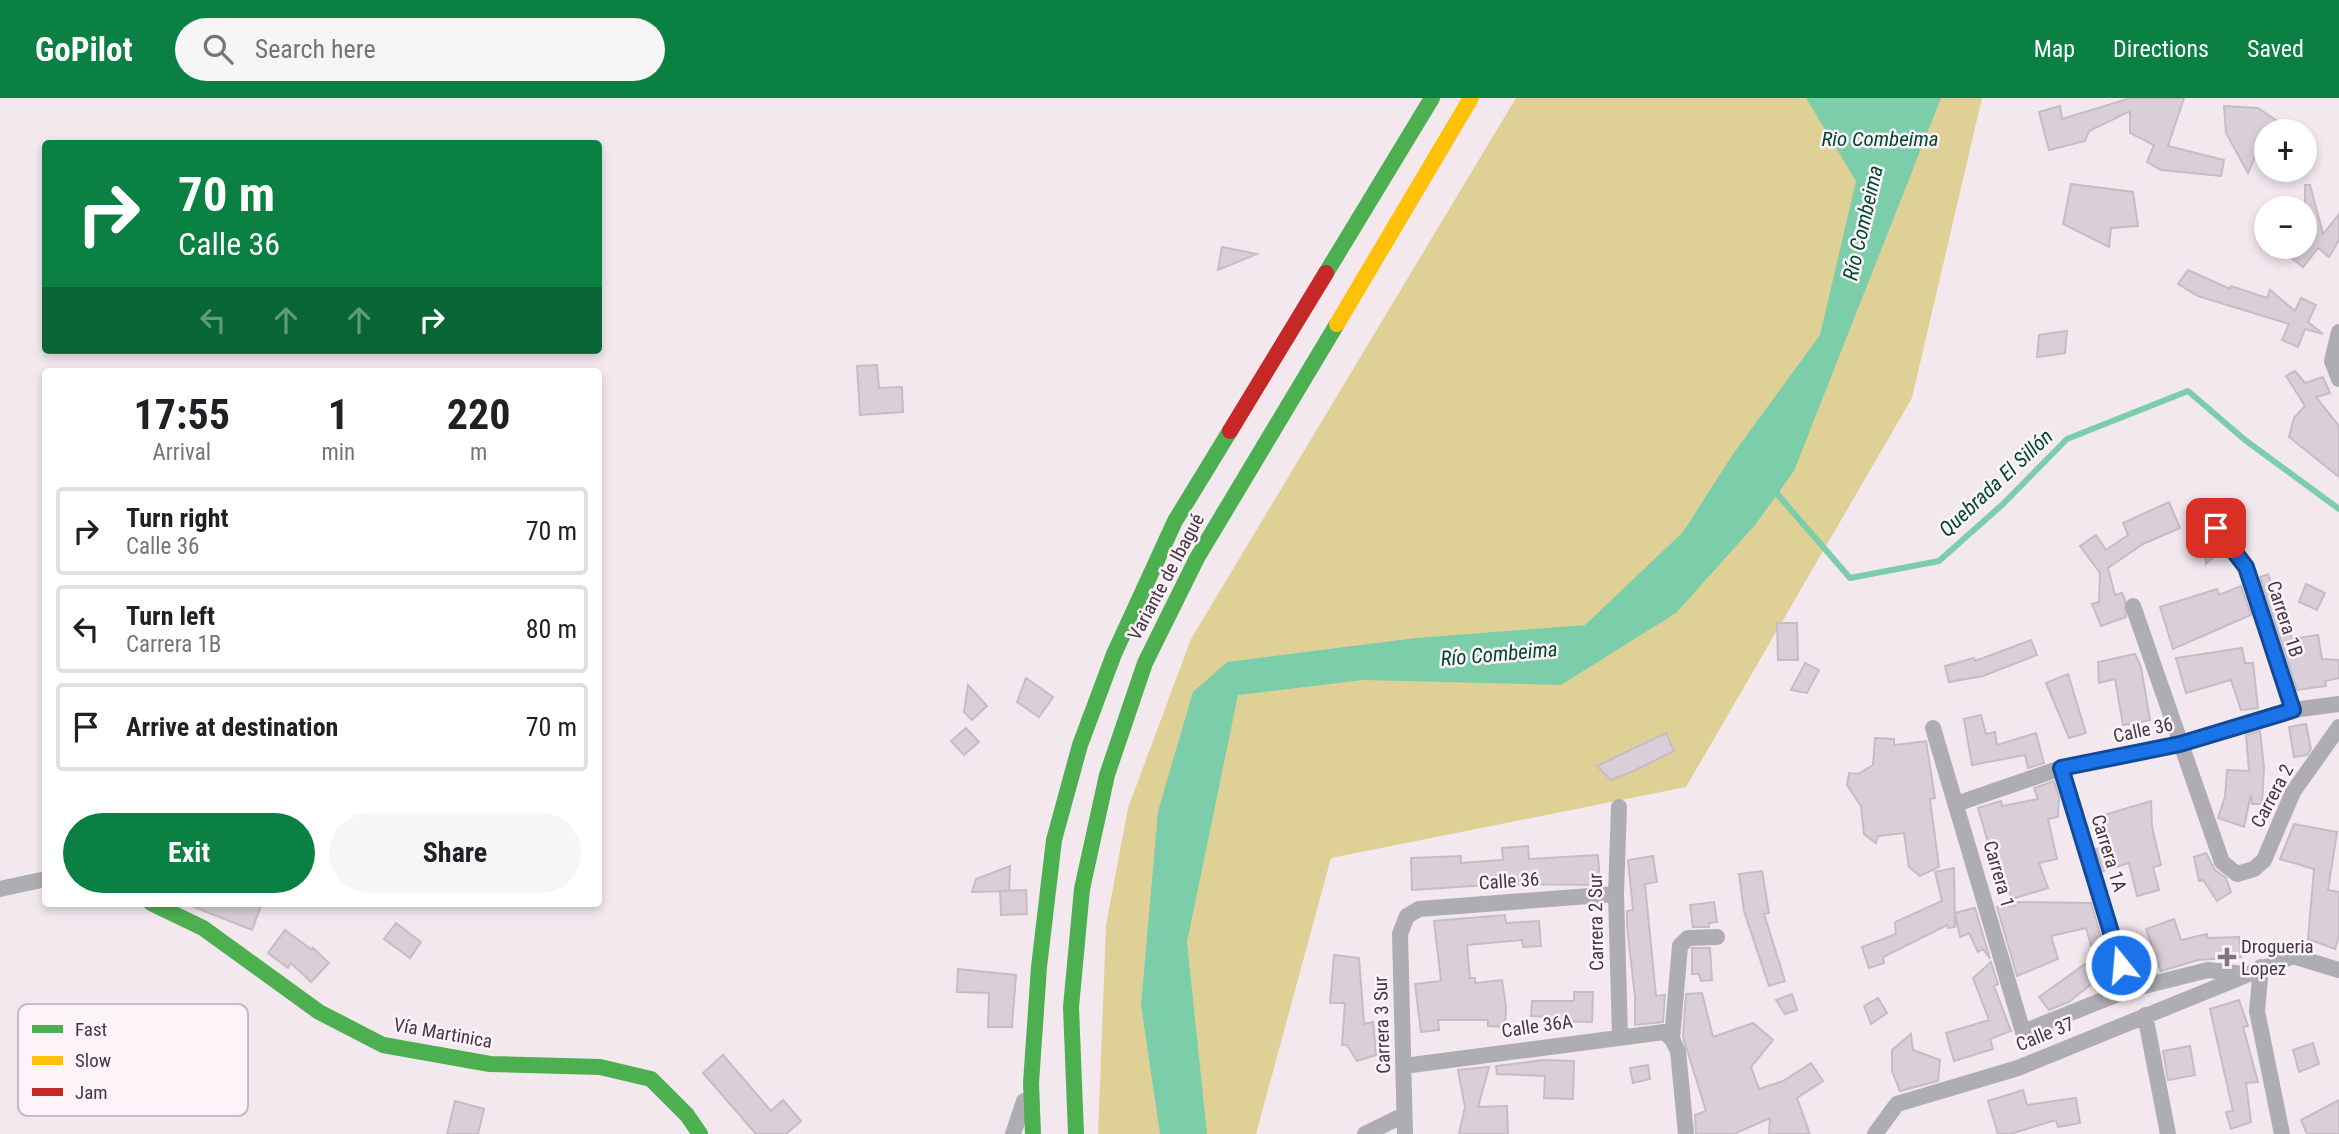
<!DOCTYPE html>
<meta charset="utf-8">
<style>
:root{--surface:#fff;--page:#f6f6f6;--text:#202124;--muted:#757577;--line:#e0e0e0;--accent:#0b8043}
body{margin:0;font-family:"Roboto Condensed",sans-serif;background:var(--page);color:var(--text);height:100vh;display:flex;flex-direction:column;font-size:26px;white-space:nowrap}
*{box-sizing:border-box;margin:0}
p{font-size:23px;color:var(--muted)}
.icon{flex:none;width:38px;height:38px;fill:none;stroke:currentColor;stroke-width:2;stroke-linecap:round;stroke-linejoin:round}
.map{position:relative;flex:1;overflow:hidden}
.side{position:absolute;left:42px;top:270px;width:560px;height:539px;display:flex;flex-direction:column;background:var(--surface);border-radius:7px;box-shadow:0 4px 10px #0003}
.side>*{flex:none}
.hud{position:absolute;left:42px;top:42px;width:560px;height:214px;border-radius:7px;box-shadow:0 4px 10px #0003;background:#0b8043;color:#fff;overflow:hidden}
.controls{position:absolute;left:2254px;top:21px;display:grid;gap:14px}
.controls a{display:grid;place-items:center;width:63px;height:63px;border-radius:50%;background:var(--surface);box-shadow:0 4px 10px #0003;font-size:35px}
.pin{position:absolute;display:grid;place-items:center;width:60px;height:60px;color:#fff;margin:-30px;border-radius:14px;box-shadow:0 4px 10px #0006}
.me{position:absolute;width:77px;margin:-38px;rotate:343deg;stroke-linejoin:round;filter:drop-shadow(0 0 5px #0008)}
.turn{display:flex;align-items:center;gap:24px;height:147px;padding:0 21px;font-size:32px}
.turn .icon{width:91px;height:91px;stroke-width:2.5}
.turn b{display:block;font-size:49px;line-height:60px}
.lanes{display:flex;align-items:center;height:66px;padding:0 21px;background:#0003;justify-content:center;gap:35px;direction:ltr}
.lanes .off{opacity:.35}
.eta{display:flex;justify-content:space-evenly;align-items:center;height:119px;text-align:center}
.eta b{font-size:42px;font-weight:700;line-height:49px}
.button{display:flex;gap:14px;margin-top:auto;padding:14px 21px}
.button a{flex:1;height:80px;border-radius:42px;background:var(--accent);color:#fff;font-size:28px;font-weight:700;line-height:80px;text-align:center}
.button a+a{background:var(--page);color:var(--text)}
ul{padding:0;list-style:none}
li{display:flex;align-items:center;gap:21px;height:88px;margin:0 14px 10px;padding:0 7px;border:4px solid var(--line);border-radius:7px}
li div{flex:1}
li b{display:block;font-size:26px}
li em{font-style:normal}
header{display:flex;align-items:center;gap:42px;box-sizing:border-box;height:98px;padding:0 35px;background:var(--accent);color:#fff}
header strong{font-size:33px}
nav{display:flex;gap:38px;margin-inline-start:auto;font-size:24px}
.search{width:490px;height:63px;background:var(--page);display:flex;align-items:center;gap:18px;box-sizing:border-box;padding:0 24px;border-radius:38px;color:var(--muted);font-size:26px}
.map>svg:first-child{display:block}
.forest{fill:#dfd195}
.water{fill:#7cceab}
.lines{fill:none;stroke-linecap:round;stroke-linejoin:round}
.stream{stroke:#7cceab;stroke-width:6}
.building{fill:#dacfd8;stroke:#c7bcc5;stroke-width:2}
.street{stroke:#adadb2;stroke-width:16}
.fast{stroke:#4caf50;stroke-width:16}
.slow{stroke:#ffc107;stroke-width:16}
.jam{stroke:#c62828;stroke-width:16}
.route-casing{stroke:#114b97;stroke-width:18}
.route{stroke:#1a73e8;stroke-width:12}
.poi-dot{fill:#83747d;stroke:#fdf4f9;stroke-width:2.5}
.labels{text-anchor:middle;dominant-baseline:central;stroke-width:5;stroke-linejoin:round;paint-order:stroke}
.street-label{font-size:19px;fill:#463640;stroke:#fdf4f9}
.poi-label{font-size:19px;fill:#463640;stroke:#fdf4f9;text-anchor:start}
.water-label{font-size:21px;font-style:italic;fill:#00482e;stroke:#fdf4f9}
.key{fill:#fdf4f9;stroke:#c6bbc2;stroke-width:2}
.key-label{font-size:19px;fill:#463640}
</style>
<header>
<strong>GoPilot</strong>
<div class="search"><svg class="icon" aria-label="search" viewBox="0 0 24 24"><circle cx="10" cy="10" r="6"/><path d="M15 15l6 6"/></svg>Search here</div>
<nav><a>Map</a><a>Directions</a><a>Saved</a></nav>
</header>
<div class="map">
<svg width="2339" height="1036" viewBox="0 0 2339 1036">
<rect width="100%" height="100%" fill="#f4e8ef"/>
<path class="forest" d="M 1516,0 L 1982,0 L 1912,300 L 1686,689 L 1331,760 L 1256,1036 L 1098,1036 L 1106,827 L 1128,710 L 1191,541 Z"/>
<path class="water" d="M 1806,0 L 1941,0 L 1794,373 L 1755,427 L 1676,515 L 1561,587 L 1363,582 L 1238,597 L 1187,844 L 1207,1036 L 1160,1036 L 1141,907 L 1158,713 L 1193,594 L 1227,564 L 1416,540 L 1585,527 L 1683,434 L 1733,356 L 1820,237 L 1856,83 Z"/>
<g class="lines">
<path class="stream" d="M 1772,390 L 1850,480 L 1939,463 L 2003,406 L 2067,341 L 2188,293 L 2245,342 L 2339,411"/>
</g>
<path class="building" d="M 2131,0 L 2184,0 L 2168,48 L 2224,62 L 2221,78 L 2161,72 L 2147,64 L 2154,47 L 2130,35 L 2130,13 L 2089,33 L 2085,43 L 2049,52 L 2039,14 L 2060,8 L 2062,21 Z
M 2224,8 L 2258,10 L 2292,33 L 2266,33 L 2248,75 L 2226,35 Z
M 2071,86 L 2133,94 L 2138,128 L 2111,130 L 2109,149 L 2063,126 Z
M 2305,87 L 2310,87 L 2323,136 L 2339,116 L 2339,142 L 2329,159 L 2318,150 L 2303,169 L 2289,158 L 2296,149 L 2305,149 Z
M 1222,149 L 1257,156 L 1218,172 Z
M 2188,172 L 2230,191 L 2231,188 L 2267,200 L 2270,192 L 2295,213 L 2301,200 L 2316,207 L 2308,224 L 2323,236 L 2305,231 L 2298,249 L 2282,242 L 2289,226 L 2198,198 L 2178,186 Z
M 2067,233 L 2065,255 L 2037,259 L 2039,237 Z
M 877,267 L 879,290 L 902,289 L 903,314 L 860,317 L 857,268 Z
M 2295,273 L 2305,285 L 2323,279 L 2330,295 L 2316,299 L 2339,328 L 2339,379 L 2289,339 L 2294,320 L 2305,308 L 2286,278 Z
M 2169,404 L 2180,430 L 2143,446 L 2108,470 L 2115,497 L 2122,495 L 2125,502 L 2126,519 L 2101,528 L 2092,506 L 2099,504 L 2100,475 L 2080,448 L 2096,437 L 2106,452 L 2128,437 L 2123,425 Z
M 2200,426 L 2220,453 L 2206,466 Z
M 2268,476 L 2292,541 L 2318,537 L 2322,561 L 2339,562 L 2339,580 L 2325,583 L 2326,588 L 2297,592 L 2260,479 Z
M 2306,486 L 2325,495 L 2317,512 L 2299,504 Z
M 2241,488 L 2251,517 L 2173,551 L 2160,509 L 2217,491 L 2219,497 Z
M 1777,525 L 1797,525 L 1798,562 L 1778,562 Z
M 2031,542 L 2037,557 L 1983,578 L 1949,584 L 1945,568 L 1974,560 L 1975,563 Z
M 2242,550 L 2245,565 L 2253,565 L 2258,610 L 2241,612 L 2231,582 L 2186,595 L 2176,560 Z
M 2135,556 L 2141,569 L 2150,622 L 2123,627 L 2115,581 L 2099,585 L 2098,564 Z
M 1805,565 L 1819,572 L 1807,595 L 1791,592 Z
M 2068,576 L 2086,635 L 2069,640 L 2046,585 Z
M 1026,580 L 1053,599 L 1039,619 L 1017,604 Z
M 968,587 L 987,608 L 972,622 L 964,614 Z
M 1981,617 L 1986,636 L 1995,634 L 1997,647 L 2036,635 L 2044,665 L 2028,670 L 2025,657 L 1972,667 L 1964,621 Z
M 2306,626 L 2311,651 L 2307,657 L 2294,659 L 2289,629 Z
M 966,630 L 979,644 L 964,657 L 951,643 Z
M 2260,633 L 2264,670 L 2262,706 L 2252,706 L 2251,696 L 2244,729 L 2218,720 L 2225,699 L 2227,672 L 2249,673 L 2246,637 Z
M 1666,635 L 1674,653 L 1629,675 L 1611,682 L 1597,668 Z
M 1875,640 L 1894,641 L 1894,647 L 1926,643 L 1935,700 L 1930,701 L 1939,769 L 1920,778 L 1909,769 L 1904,735 L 1878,738 L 1876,745 L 1864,736 L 1861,708 L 1847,687 L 1849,675 L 1858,676 L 1873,667 Z
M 2054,683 L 2059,699 L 2058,719 L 2048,721 L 2057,761 L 2039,765 L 2048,790 L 2012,801 L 1993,754 L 1991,755 L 1978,710 L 2001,703 L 2002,708 L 2038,701 L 2034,690 Z
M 2151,703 L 2152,729 L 2161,767 L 2153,769 L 2159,792 L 2137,798 L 2129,765 L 2103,773 L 2096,751 L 2111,748 L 2104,717 Z
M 2294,726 L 2337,734 L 2328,792 L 2339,794 L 2339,838 L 2335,851 L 2308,841 L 2314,771 L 2280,761 Z
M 1528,748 L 1529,761 L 1598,757 L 1600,787 L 1504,786 L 1412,792 L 1411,760 L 1461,758 L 1461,765 L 1503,762 L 1502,750 Z
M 2206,755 L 2215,772 L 2226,780 L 2231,794 L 2217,803 L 2203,782 L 2199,783 L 2194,759 Z
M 1653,758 L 1657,784 L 1645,786 L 1656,898 L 1665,897 L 1663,924 L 1635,927 L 1635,899 L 1627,828 L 1627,813 L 1633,812 L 1628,762 Z
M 1010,768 L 1009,793 L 972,794 L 976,781 Z
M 1954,770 L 1955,829 L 1948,830 L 1947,827 L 1883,859 L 1884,865 L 1869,870 L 1862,849 L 1896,836 L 1895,824 L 1942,803 L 1935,774 Z
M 1762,773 L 1769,815 L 1764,816 L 1785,883 L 1769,888 L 1744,813 L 1739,776 Z
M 1026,792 L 1027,816 L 1001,817 L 1000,793 Z
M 1714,804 L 1717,824 L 1709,825 L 1709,829 L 1693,829 L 1690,807 Z
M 2013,804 L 2091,805 L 2102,842 L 2091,847 L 2086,830 L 2051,838 L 2058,861 L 2017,878 L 1997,809 L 2015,808 Z
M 184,805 L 262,805 L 252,832 Z
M 1974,810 L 1975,810 L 1990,861 L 1983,851 L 1978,854 L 1969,835 L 1960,839 L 1955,815 Z
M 1505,817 L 1506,825 L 1539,823 L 1541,848 L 1523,849 L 1522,842 L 1467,847 L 1470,880 L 1475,880 L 1475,885 L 1502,882 L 1506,909 L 1505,929 L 1488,928 L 1488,922 L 1438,922 L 1439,932 L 1421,934 L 1415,886 L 1441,883 L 1434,823 Z
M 2174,821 L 2181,842 L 2207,836 L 2207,840 L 2239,839 L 2241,859 L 2198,862 L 2161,873 L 2146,831 Z
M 396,825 L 421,844 L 410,860 L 384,841 Z
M 285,832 L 312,852 L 313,850 L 329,865 L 311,884 L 291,865 L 288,870 L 268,855 Z
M 1692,850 L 1710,850 L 1712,882 L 1701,883 L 1699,876 L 1692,876 Z
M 1334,857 L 1359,860 L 1364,926 L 1373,924 L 1376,957 L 1357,963 L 1347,947 L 1342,947 L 1345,905 L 1330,905 Z
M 1991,864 L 1998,886 L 1994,888 L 2011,933 L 1990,941 L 1993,951 L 1954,963 L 1946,935 L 1989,922 L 1973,880 Z
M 2108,864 L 2109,867 L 2095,877 L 2096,882 L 2069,904 L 2049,912 L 2039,899 L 2085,866 Z
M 958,871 L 1016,877 L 1012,929 L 988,929 L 989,895 L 957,894 Z
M 1574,894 L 1593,894 L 1592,924 L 1550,923 L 1550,919 L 1531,918 L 1532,903 L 1574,903 Z
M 1702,895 L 1713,939 L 1753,925 L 1773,942 L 1751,969 L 1759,991 L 1783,983 L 1811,965 L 1823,983 L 1797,1000 L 1810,1036 L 1769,1036 L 1770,1020 L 1734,1036 L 1696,1036 L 1695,1017 L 1706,1013 L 1683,939 L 1686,896 Z
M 1792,896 L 1797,912 L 1785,916 L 1776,902 Z
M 1878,900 L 1887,915 L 1871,926 L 1864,908 Z
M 2239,902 L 2248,928 L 2243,929 L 2258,984 L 2246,985 L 2251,1024 L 2231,1031 L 2226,1014 L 2233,1013 L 2210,911 Z
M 1911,936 L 1913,952 L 1940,962 L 1938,983 L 1900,993 L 1892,973 L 1892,952 Z
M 2313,945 L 2319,966 L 2299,974 L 2293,952 Z
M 2190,948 L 2195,977 L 2168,982 L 2163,953 Z
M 723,957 L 771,1013 L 783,1002 L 801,1023 L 786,1036 L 756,1036 L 703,975 Z
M 1543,962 L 1574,963 L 1573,1001 L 1544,1000 L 1545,978 L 1497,976 L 1496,968 Z
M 1648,967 L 1650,981 L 1633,985 L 1630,970 Z
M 1489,969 L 1478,1009 L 1507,1008 L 1508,1036 L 1459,1036 L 1465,1009 L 1458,972 Z
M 2023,992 L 2027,1007 L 2076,1000 L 2080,1025 L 2058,1029 L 2056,1022 L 2010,1036 L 1998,1036 L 1988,1003 Z
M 2339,1002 L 2339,1036 L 2307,1036 L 2301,1022 Z
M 455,1003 L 484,1011 L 478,1036 L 447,1036 Z"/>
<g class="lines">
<path class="street" d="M 2339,234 L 2332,263 L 2339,281
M 2204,414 L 2246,469 L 2293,612
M 2133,508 L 2222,764 L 2237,776 L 2254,771 L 2264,762 L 2293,694 L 2339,629
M 1933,630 L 2023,934 L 2128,892 L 2208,872 L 2244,876
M 2061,670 L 2128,892
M 1956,706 L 2061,670 L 2180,646 L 2293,612 L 2339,606
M 1619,709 L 1616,796 L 1620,938
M 0,791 L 46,781
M 2261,869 L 2257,913 L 2282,1036
M 2145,917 L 2168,1036
M 1404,968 L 1664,934 L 1672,941
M 1013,1036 L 1024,1003
M 1365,1036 L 1404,1017
M 1405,1036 L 1400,836 L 1407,818 L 1419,811 L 1616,796
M 1686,1036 L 1678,953 L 1672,941 L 1680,848 L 1688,840 L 1717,839
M 1875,1036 L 1897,1006 L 2018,970 L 2293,858 L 2339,872"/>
<path class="fast" d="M 1326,175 L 1432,0
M 151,805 L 203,830 L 319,914 L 383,947 L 490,966 L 600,969 L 651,981 L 687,1017 L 700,1036
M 1033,1036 L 1031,985 L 1039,869 L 1054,742 L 1080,647 L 1114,556 L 1175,423 L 1230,333
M 1076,1036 L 1071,909 L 1082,791 L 1107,677 L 1145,565 L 1197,460 L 1337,226"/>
<path class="slow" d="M 1337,226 L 1471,0"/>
<path class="jam" d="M 1230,333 L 1326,175"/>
</g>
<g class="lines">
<g class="route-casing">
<path id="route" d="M 2121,867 L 2061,670 L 2180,646 L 2293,612 L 2246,469 L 2216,430"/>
</g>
<use href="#route" class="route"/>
</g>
<path class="poi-dot" d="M2223.5 848.5h7v7h7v7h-7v7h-7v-7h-7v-7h7z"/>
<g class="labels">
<g class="street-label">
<text transform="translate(1166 479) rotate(-62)">Variante de Ibagué</text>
<text transform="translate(2285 521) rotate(72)">Carrera 1B</text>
<text transform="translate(2143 632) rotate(-12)">Calle 36</text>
<text transform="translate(2272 698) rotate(-62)">Carrera 2</text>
<text transform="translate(2109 755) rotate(73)">Carrera 1A</text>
<text transform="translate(1999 776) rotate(74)">Carrera 1</text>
<text transform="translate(1509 783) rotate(-4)">Calle 36</text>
<text transform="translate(1596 824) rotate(-91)">Carrera 2 Sur</text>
<text transform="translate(1382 927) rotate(-92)">Carrera 3 Sur</text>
<text transform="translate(1537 928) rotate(-8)">Calle 36A</text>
<text transform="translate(443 935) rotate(10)">Vía Martinica</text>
<text transform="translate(2045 936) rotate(-22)">Calle 37</text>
</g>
<g class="poi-label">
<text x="2241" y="848">Drogueria<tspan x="2241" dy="22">Lopez</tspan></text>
</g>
<g class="water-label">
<text x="1880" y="41">Rio Combeima</text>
<text transform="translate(1863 125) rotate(-77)">Río Combeima</text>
<text transform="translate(1996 385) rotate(-43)">Quebrada El Sillón</text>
<text transform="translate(1499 556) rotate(-5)">Río Combeima</text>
</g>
</g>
<rect x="18" y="906" width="230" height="112" rx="10" class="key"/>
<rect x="32" y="927" width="31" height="8" fill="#4caf50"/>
<rect x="32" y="958" width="31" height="9" fill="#ffc107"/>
<rect x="32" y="990" width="31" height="8" fill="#c62828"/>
<g class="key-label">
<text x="75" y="938">Fast</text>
<text x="75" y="969">Slow</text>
<text x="75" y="1001">Jam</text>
</g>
</svg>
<div class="controls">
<a>+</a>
<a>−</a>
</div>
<div class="pin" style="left:2216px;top:430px;background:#d93025"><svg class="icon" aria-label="arrive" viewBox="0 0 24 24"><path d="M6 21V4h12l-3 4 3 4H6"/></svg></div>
<svg class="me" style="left:2121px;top:867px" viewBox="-20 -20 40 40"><circle r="17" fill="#1a73e8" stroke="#fff" stroke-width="3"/><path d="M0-11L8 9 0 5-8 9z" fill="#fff"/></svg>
<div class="hud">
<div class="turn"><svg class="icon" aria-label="right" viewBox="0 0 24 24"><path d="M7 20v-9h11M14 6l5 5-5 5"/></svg><div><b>70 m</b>Calle 36</div></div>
<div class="lanes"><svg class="icon off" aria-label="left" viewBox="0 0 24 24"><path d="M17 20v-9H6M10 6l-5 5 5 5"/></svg><svg class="icon off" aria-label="ahead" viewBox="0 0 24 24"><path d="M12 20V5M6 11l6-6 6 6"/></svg><svg class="icon off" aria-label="ahead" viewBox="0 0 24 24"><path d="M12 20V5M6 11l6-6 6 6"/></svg><svg class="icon" aria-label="right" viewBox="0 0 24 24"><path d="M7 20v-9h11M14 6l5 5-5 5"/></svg></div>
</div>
<section class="side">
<div class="eta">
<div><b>17:55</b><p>Arrival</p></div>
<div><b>1</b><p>min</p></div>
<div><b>220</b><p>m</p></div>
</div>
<ul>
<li><svg class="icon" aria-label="right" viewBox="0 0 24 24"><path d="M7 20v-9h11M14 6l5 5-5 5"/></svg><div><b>Turn right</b><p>Calle 36</p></div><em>70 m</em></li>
<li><svg class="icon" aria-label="left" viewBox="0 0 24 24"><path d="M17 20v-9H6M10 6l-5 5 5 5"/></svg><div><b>Turn left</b><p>Carrera 1B</p></div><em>80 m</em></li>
<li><svg class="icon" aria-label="arrive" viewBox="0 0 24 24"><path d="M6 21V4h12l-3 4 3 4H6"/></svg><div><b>Arrive at destination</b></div><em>70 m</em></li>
</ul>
<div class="button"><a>Exit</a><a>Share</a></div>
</section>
</div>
